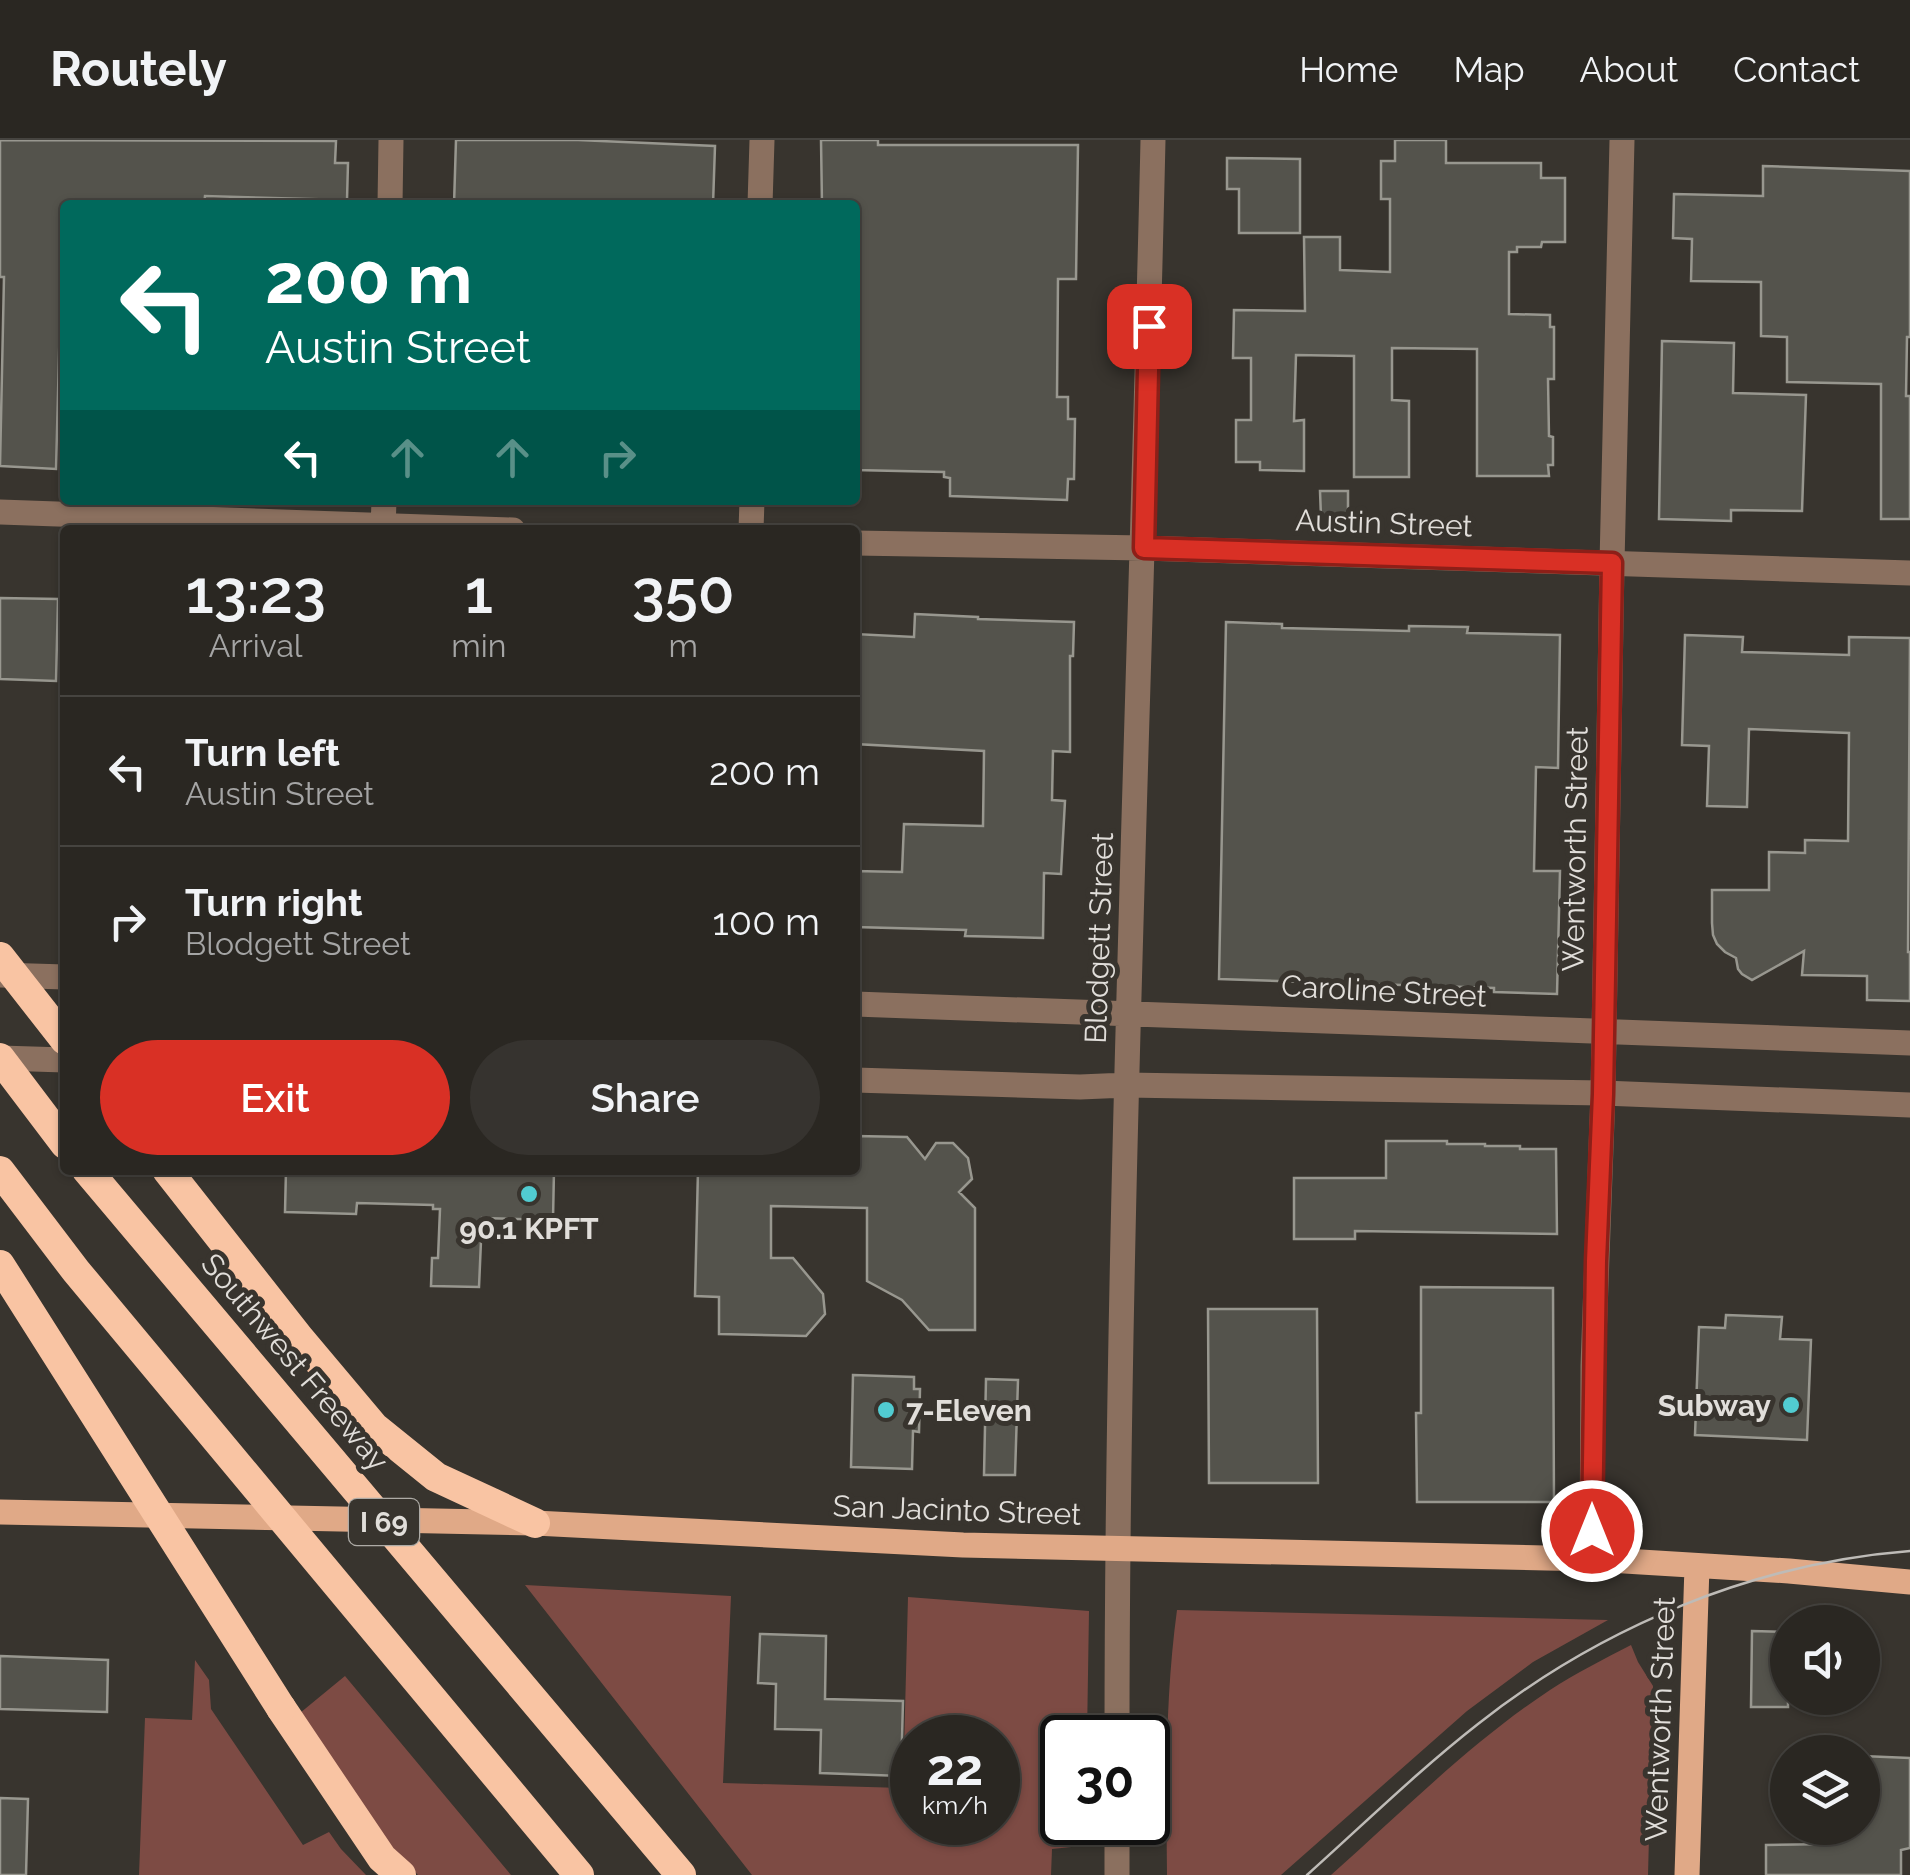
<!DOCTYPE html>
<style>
:root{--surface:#2a2722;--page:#36332f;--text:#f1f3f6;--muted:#a5a5a5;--line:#464440;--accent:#d93025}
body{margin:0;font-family:Raleway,sans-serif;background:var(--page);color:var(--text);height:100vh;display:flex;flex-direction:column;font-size:38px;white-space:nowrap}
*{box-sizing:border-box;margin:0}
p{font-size:32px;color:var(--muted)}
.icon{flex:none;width:55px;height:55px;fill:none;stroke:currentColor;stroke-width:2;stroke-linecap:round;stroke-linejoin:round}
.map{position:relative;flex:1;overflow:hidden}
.panel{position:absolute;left:60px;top:385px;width:800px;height:650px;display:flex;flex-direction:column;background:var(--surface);border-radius:10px;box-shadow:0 2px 8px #0004,0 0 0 2px var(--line)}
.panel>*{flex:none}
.hud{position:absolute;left:60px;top:60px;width:800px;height:305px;border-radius:10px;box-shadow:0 2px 8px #0004,0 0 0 2px var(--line);background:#00695c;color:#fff;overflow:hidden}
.controls{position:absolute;left:1770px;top:1465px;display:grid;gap:20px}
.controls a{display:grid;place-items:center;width:110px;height:110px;border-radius:50%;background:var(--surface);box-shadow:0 2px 8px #0004,0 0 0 2px var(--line);font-size:50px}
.speed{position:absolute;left:890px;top:1575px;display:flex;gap:20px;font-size:50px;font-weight:700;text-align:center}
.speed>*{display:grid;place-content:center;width:130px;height:130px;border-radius:50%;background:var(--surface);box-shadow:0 2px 8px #0004,0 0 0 2px var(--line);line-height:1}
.speed small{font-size:25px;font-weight:400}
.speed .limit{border:5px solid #111;border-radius:15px;background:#fff;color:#111}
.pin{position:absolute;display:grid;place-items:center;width:85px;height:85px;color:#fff;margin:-42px;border-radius:20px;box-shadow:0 5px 15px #0006}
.me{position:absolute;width:110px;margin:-55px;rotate:0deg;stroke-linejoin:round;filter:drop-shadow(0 0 8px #0008)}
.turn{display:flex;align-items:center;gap:35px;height:210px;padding:0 40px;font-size:45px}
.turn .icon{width:130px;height:130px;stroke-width:2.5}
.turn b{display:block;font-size:70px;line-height:85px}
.lanes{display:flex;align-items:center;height:95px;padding:0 40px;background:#0003;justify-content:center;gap:50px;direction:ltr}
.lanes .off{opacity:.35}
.eta{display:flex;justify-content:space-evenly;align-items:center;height:170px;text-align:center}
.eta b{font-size:60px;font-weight:600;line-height:70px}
.button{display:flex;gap:20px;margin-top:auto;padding:20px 40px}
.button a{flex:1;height:115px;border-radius:60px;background:var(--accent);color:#fff;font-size:40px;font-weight:600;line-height:115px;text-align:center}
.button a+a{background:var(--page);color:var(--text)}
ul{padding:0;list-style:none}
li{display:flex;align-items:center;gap:30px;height:150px;padding:0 40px;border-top:2px solid var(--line)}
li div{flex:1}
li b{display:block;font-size:38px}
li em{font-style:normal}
header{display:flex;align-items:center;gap:60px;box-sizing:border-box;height:140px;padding:0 50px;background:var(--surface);border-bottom:2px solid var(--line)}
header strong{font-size:48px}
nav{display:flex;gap:55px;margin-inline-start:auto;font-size:35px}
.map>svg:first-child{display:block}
.green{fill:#7d4b44;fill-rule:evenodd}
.building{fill:#54534c;stroke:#98978f;stroke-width:2.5}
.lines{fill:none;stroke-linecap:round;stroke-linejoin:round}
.minor{stroke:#8b705f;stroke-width:25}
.major{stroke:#e0a987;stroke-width:25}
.highway{stroke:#f9c4a3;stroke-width:30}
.tram{stroke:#bebbb7;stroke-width:2.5}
.highway-bridge{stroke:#f9c4a3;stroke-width:30}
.route-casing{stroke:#8d1f18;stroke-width:25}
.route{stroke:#d93025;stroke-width:18}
.poi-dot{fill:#51ccd1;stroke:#38342e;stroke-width:4}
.labels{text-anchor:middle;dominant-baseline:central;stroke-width:10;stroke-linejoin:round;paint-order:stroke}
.shield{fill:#38342e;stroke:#aeaba6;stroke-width:2.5}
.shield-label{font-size:28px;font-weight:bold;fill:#e1deda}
.street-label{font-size:30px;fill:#e1deda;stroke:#38342e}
.poi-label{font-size:30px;font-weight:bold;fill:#e1deda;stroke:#38342e}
</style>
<header>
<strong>Routely</strong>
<nav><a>Home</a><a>Map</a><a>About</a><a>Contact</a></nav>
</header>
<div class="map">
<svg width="1910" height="1735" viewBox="0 0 1910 1735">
<rect width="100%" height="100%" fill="#38342e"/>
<path class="green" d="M 525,1445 L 731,1456 L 723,1643 L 903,1648 L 908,1457 L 1089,1471 L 1087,1597 L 1062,1598 L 1062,1612 L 1052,1613 L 1052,1632 L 1062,1634 L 1062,1650 L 1052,1650 L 1051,1676 L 1062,1677 L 1062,1682 L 1085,1683 L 1091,1689 L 1089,1701 L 1081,1706 L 1052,1709 L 1051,1735 L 752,1735 ZM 912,1598 L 998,1598 L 998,1682 L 912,1682 Z
M 1177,1470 L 1608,1480 L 1533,1522 L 1467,1571 L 1281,1735 L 1167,1735 C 1166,1646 1165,1558 1177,1470 Z
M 1631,1505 L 1638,1522 L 1653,1546 L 1648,1735 L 1331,1735 C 1402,1672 1470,1603 1550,1550 C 1576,1533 1604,1519 1631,1505 Z
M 195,1520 L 209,1540 L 211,1569 L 303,1705 L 329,1692 L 341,1709 L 366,1735 L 139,1735 L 145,1578 L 192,1580 Z
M 345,1536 L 511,1735 L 418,1735 C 369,1690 336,1628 300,1573 Z"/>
<path class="building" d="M 0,0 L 336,1 L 335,23 L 348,23 L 347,60 L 205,56 L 204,65 L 65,65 L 65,141 L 61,141 L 56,329 L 0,326 L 4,137 L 0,137 Z
M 456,0 L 578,0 L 715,6 L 713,65 L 454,65 Z
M 821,0 L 878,0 L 878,5 L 1078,5 L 1076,139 L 1058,139 L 1057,257 L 1068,257 L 1068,279 L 1075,279 L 1074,339 L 1068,339 L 1067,360 L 950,356 L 950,338 L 944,337 L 944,332 L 855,330 L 855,65 L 822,65 Z
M 1395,0 L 1446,0 L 1446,23 L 1541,23 L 1541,38 L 1565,38 L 1565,102 L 1542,102 L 1541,107 L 1517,107 L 1517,112 L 1509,112 L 1509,174 L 1550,175 L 1550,187 L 1554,187 L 1554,239 L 1548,239 L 1549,296 L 1553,297 L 1553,325 L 1548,325 L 1549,336 L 1477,336 L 1477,209 L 1392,208 L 1392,260 L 1409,261 L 1409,337 L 1354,337 L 1354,216 L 1296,215 L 1294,281 L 1304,280 L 1304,331 L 1260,330 L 1260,322 L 1236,322 L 1236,280 L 1251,280 L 1251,218 L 1233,218 L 1234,170 L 1305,171 L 1304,97 L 1340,97 L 1340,130 L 1390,132 L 1390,59 L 1381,59 L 1381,21 L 1395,21 Z
M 1227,18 L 1300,19 L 1300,93 L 1239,93 L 1239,49 L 1227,49 Z
M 1763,26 L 1910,31 L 1910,197 L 1907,197 L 1906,256 L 1910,256 L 1910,379 L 1881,379 L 1881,244 L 1787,242 L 1787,197 L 1761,196 L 1761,142 L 1691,141 L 1692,99 L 1673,98 L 1674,54 L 1763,56 Z
M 1662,201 L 1734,203 L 1733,253 L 1806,255 L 1802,371 L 1731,370 L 1731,381 L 1659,379 Z
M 1320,351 L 1348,351 L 1348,377 L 1321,377 Z
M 0,458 L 58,459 L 56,541 L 0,539 Z
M 915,474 L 978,477 L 978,479 L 1074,482 L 1073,516 L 1070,516 L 1070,612 L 1053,611 L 1052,660 L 1065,661 L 1061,734 L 1044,733 L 1043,798 L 965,796 L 966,790 L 855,787 L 855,731 L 902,732 L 904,684 L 983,686 L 984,611 L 855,604 L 855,494 L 914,497 Z
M 1226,482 L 1282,484 L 1282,488 L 1409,491 L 1409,486 L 1468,487 L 1467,493 L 1560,495 L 1558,628 L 1536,627 L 1534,731 L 1560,731 L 1557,854 L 1494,852 L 1494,848 L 1219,839 Z
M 1685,495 L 1743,497 L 1742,512 L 1849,515 L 1849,497 L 1910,498 L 1908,812 L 1910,812 L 1910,861 L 1867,860 L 1867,836 L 1802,835 L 1804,811 L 1752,840 L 1742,834 L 1738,829 L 1736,818 L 1725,812 L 1717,804 L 1713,795 L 1712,783 L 1712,750 L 1769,750 L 1769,712 L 1805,713 L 1805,700 L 1848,701 L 1849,593 L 1749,589 L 1747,667 L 1707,666 L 1709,606 L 1682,605 Z
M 855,996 L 907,997 L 925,1019 L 936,1003 L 953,1003 L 968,1018 L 972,1039 L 959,1052 L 975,1068 L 975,1190 L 929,1190 L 902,1160 L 867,1141 L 867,1068 L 771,1066 L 771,1118 L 793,1118 L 823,1154 L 825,1174 L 806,1196 L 719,1194 L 719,1157 L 695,1156 L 698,1030 L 855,1030 Z
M 1386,1001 L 1447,1001 L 1447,1004 L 1485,1004 L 1485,1006 L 1520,1006 L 1520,1009 L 1556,1009 L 1557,1094 L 1355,1091 L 1355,1099 L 1294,1099 L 1294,1038 L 1386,1038 Z
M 286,1030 L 554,1030 L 553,1080 L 482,1078 L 479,1147 L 431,1146 L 432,1118 L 438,1118 L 440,1069 L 433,1069 L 433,1065 L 357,1063 L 356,1074 L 285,1072 Z
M 1421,1147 L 1553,1148 L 1554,1362 L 1417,1362 L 1416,1273 L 1421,1273 Z
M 1208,1169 L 1317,1169 L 1318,1343 L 1209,1343 Z
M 1726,1175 L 1782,1177 L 1780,1199 L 1811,1200 L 1807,1300 L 1695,1295 L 1699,1187 L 1725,1188 Z
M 853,1235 L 914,1237 L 914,1249 L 920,1249 L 919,1292 L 913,1291 L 912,1329 L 851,1327 Z
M 986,1239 L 1018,1240 L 1015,1335 L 984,1335 Z
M 1752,1491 L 1788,1492 L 1788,1567 L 1751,1567 Z
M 760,1494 L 826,1496 L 825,1559 L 903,1561 L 901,1636 L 820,1633 L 821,1590 L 775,1589 L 776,1544 L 758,1543 Z
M 0,1516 L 108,1520 L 107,1572 L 0,1569 Z
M 1862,1616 L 1910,1618 L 1910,1708 L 1901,1710 L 1901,1735 L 1766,1735 L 1766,1705 L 1832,1704 L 1832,1688 L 1862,1688 Z
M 0,1658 L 28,1659 L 26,1735 L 0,1735 Z"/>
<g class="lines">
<path class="minor" d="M 390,65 L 391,0
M 760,65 L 762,0
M 0,372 L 513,390
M 383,390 L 384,360
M 751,390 L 752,360
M 855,403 L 1143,408 L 1910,433
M 0,835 L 65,837
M 855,864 C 1207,874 1558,892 1910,903
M 0,918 L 65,920
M 855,940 L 1080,947 L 1127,945 L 1603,953 L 1910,965
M 1592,1419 L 1593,1226 L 1603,953 L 1612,423 L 1622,0
M 1117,1598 C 1117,1065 1141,533 1153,0
M 1117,1735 L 1117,1682"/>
<path class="major" d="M 0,1372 L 535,1383 L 963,1405 L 1592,1419 L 1789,1431 L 1910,1442
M 1687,1735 L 1697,1426"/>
<path class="highway" d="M 0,918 L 65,1004
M 167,1030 L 300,1199 L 374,1287 L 436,1337 L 535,1383
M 281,1568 L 382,1718 L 401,1735"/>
<path class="tram" d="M 1307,1735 C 1364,1684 1419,1630 1478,1584 C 1601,1487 1754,1423 1910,1411"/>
<path class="highway-bridge" d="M 0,817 L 65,900
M 87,1030 L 681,1735
M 0,1031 L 76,1131 L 579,1735
M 0,1125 L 281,1568"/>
</g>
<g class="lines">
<g class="route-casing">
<path id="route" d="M 1149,186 L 1144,408 L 1612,423 L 1603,954 L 1596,1121 L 1592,1391"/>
</g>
<use href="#route" class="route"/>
</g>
<g class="poi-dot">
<circle cx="529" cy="1054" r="10"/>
<circle cx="1791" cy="1265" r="10"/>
<circle cx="886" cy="1270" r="10"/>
</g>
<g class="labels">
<rect class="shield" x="349" y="1359" width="70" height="46" rx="8"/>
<g class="shield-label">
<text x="384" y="1382">I 69</text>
</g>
<g class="street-label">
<text transform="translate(1384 383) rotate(2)">Austin Street</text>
<text transform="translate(1575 709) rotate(-89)">Wentworth Street</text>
<text transform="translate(1099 798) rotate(-88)">Blodgett Street</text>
<text transform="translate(1384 851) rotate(3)">Caroline Street</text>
<text transform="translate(295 1222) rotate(50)">Southwest Freeway</text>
<text transform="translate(957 1370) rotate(2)">San Jacinto Street</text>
<text transform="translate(1660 1579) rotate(-88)">Wentworth Street</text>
</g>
<g class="poi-label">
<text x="529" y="1088">90.1 KPFT</text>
<text x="1771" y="1265" text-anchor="end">Subway</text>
<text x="906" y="1270" text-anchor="start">7-Eleven</text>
</g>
</g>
</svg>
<div class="controls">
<a><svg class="icon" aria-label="sound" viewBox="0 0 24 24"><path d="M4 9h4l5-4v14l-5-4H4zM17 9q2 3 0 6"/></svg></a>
<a><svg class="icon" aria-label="layers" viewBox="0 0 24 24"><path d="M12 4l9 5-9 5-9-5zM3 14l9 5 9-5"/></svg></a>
</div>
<div class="speed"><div>22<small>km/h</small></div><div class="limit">30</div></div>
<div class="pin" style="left:1149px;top:186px;background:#d93025"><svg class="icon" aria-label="arrive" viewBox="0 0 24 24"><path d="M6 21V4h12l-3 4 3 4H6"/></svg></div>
<svg class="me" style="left:1592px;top:1391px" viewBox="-20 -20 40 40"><circle r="17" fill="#d93025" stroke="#fff" stroke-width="3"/><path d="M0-11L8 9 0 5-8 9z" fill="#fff"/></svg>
<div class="hud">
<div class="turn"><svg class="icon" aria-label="left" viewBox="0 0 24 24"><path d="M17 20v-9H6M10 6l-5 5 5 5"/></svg><div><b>200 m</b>Austin Street</div></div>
<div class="lanes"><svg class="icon" aria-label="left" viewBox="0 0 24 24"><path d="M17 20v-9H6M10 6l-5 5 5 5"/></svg><svg class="icon off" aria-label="ahead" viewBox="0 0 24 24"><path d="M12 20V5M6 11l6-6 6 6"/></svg><svg class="icon off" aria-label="ahead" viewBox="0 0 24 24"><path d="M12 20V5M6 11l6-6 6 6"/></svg><svg class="icon off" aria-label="right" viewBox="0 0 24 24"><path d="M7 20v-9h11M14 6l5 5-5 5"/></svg></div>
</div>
<section class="panel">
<div class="eta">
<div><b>13:23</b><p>Arrival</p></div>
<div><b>1</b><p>min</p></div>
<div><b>350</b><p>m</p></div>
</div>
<ul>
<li><svg class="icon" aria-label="left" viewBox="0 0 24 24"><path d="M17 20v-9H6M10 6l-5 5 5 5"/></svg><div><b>Turn left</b><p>Austin Street</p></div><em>200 m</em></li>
<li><svg class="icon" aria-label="right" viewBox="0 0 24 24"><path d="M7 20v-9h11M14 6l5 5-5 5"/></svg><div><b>Turn right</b><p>Blodgett Street</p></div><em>100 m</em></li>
</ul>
<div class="button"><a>Exit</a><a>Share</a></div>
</section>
</div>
